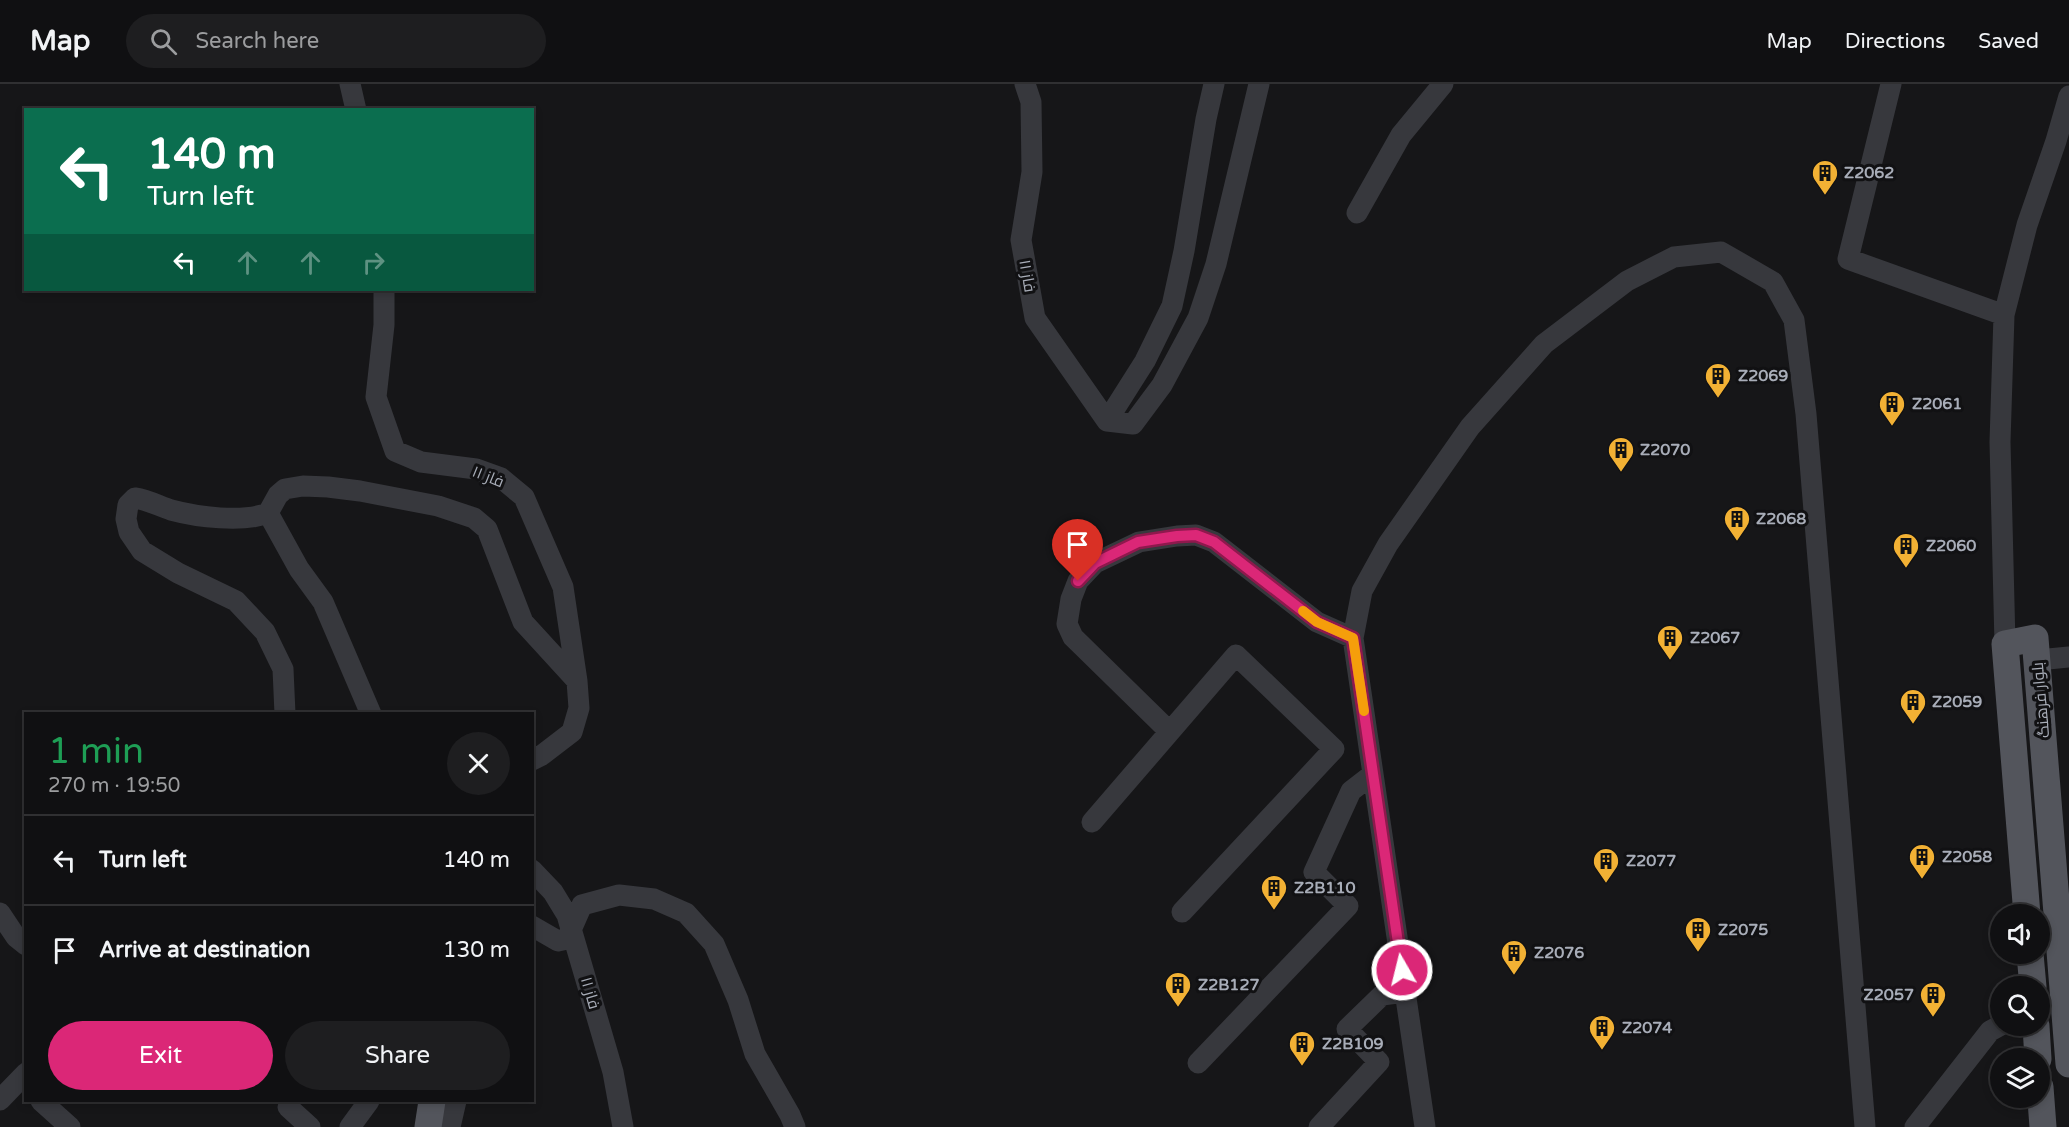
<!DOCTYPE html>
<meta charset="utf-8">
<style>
:root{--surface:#101012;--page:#1e1e20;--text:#f1f3f6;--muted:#9c9d9f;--line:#303032;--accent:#db2777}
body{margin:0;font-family:"Varela Round",Cairo,sans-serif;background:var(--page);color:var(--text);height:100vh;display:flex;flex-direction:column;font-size:22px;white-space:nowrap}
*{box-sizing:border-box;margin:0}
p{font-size:20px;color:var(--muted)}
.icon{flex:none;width:33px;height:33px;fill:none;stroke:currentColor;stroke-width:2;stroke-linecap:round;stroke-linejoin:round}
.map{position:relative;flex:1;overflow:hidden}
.sheet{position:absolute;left:24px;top:628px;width:510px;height:390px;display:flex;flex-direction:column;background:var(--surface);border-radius:0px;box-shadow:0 3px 9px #0003,0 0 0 2px var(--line)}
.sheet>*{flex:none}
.guide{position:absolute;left:24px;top:24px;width:510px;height:183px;border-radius:0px;box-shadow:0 3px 9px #0003,0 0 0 2px var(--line);background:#0b6e4f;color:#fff;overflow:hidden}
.tools{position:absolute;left:1990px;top:820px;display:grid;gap:12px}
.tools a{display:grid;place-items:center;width:60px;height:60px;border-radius:50%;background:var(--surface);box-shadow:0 3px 9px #0003,0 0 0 2px var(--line);font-size:30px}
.pin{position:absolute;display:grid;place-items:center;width:51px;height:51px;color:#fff;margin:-62px -26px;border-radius:50% 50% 50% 0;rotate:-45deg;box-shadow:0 0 6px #0007}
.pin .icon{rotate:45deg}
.me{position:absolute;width:66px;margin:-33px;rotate:352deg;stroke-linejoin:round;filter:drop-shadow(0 0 4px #0008)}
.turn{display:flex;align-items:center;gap:21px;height:126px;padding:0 24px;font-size:27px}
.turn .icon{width:78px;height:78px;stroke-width:2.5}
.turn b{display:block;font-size:42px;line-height:51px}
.lanes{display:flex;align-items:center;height:57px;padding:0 24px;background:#0003;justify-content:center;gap:30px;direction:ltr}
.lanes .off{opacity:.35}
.round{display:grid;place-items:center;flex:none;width:63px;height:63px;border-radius:32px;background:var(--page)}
.overview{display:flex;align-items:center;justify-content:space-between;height:102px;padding:0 24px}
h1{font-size:36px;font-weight:600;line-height:45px;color:#1e9e55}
.action{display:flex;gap:12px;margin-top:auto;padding:12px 24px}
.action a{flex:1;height:69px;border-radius:36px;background:var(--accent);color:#fff;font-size:24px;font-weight:600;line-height:69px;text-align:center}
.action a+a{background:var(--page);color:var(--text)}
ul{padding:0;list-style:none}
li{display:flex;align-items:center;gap:18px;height:90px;padding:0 24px;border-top:2px solid var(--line)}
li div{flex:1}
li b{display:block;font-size:22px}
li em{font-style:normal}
header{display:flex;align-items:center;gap:36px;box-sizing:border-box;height:84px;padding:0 30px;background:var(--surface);border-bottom:2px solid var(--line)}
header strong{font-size:28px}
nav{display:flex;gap:33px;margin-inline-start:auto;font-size:21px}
.search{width:420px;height:54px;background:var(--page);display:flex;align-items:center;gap:15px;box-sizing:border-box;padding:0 21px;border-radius:33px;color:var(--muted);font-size:22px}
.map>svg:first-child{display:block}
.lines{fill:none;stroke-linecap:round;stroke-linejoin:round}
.minor{stroke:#37383d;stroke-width:21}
.major{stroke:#53555c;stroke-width:27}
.route-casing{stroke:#8e194d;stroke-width:15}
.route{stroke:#db2777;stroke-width:10}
.slow{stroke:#f59e0b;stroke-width:10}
.labels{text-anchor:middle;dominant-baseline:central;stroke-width:6;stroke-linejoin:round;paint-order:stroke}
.poi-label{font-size:16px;font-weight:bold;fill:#a8adb8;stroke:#111113;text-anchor:start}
.street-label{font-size:16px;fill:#a8adb8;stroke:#111113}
</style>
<header>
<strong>Map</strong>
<div class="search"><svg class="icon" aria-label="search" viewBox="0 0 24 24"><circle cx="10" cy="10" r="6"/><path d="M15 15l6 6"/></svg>Search here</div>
<nav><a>Map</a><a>Directions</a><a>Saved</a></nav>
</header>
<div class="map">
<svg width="2069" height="1043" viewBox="0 0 2069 1043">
<rect width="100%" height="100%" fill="#161618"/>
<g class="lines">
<path class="minor" d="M 350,0 L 356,26
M 1025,0 L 1031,18 L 1032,88 L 1021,156 L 1035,234 L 1107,337 L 1133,340 L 1162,301 L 1198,234 L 1216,180 L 1259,0
M 1891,0 L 1848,175 L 2004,231
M 1357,129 L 1401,51 L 1443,0
M 384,206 L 384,241 L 376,313 L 395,367 L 421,378 L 476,385 L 501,394 L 524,413 L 563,503 L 577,597 L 579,624 L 572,648 L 542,671 L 532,676
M 1107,337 L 1145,277 L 1172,222 L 1184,167 L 1206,35 L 1214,0
M 268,429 L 299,485 L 323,518 L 371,630
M 2005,560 L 2000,358 L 2004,231 L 2027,141 L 2056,57 L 2069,12
M 2038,576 L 2069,573
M 285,630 L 283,585 L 265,548 L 236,517 L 178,489 L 142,467 L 129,448 L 126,435 L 128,421 L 135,414 C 148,416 159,422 171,426 C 197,433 243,439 268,429 L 278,411 L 285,405 L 303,402 L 328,403 L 360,407 L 438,422 L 474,434 L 487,445 L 523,538 L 577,597
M 1169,647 L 1073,553 L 1067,540 L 1071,515 L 1078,497 L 1095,479 L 1139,458 L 1177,452 L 1196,451 L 1214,458 L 1317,538 L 1353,554
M 1092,738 L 1236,571 L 1334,665 L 1182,828
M 532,786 L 553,808 L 567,831 L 613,988 L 623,1043
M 0,829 L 16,853 L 26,861
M 532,842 L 558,857 L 567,855 L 582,821 L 619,811 L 654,815 L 686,829 L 714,860 L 738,916 L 755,970 L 790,1031 L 795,1043
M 1198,979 L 1348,822 L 1314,788 L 1351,707 L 1373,690
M 0,1016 L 26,989
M 41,1017 L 70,1043
M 288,1023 L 310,1043
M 350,1043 L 369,1017
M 450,1043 L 456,1017
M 1319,1043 L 1379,978 L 1347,945 L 1382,911 L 1405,908
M 1425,1043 L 1353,554 L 1362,507 L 1388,460 L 1470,343 L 1544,260 L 1627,197 L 1674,173 L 1721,168 L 1773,198 L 1794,236 L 1806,330 L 1865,1043
M 1915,1043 L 1990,947 L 2001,941"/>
<path class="major" d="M 2027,831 L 2005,560 L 2035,554 L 2069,980
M 2030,870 L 2033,903
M 2036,942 L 2038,975
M 2040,1003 L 2043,1043
M 428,1043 L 432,1017"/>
</g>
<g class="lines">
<g class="route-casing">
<path id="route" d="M 1078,497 L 1095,479 L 1138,458 L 1177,452 L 1196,451 L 1214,458 L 1317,538 L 1353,554 L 1402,886"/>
</g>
<use href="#route" class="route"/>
<path class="slow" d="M 1303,527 L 1317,538 L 1353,554 L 1364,627"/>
</g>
<defs>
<g id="building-pin" transform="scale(1.35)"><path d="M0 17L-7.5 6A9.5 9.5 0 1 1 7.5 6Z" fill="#f2b134" stroke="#111113"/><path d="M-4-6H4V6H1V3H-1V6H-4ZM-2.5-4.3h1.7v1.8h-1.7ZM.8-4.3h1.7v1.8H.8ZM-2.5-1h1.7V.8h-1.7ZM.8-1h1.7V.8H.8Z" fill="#111"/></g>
</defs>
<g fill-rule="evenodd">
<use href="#building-pin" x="1825" y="89"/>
<use href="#building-pin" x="1718" y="292"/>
<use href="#building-pin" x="1892" y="320"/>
<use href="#building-pin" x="1621" y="366"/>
<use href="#building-pin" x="1737" y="435"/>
<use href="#building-pin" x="1906" y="462"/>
<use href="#building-pin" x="1670" y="554"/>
<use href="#building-pin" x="1913" y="618"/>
<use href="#building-pin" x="1922" y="773"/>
<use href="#building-pin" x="1606" y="777"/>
<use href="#building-pin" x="1274" y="804"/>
<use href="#building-pin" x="1698" y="846"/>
<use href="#building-pin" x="1514" y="869"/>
<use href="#building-pin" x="1178" y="901"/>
<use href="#building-pin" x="1933" y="911"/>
<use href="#building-pin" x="1602" y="944"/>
<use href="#building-pin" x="1302" y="960"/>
</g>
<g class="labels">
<g class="poi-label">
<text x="1844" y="89">Z2062</text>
<text x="1738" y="292">Z2069</text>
<text x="1912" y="320">Z2061</text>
<text x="1640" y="366">Z2070</text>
<text x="1756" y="435">Z2068</text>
<text x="1926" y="462">Z2060</text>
<text x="1690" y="554">Z2067</text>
<text x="1932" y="618">Z2059</text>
<text x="1942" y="773">Z2058</text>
<text x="1626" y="777">Z2077</text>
<text x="1294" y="804">Z2B110</text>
<text x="1718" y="846">Z2075</text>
<text x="1534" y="869">Z2076</text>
<text x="1198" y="901">Z2B127</text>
<text x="1914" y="911" text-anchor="end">Z2057</text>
<text x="1622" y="944">Z2074</text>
<text x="1322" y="960">Z2B109</text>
</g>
<g class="street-label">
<text transform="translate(1027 192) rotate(80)">فاز ۱۱</text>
<text transform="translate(488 393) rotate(22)">فاز ۱۱</text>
<text transform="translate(2041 616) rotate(-95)">بلوار فرهنگ</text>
<text transform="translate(590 909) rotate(74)">فاز ۱۱</text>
</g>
</g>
</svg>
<div class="tools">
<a><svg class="icon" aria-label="sound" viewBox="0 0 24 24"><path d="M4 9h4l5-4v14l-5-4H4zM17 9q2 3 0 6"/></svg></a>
<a><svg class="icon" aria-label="search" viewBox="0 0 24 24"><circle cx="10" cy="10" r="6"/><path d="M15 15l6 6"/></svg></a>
<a><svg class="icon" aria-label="layers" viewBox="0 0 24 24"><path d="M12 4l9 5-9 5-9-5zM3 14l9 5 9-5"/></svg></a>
</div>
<div class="pin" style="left:1078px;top:497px;background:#d93025"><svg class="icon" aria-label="arrive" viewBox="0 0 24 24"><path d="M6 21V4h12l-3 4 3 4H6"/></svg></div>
<svg class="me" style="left:1402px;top:886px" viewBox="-20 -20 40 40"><circle r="17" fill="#db2777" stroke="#fff" stroke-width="3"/><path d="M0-11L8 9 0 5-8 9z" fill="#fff"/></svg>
<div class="guide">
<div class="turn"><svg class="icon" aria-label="left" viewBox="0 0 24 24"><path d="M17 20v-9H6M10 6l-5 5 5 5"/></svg><div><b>140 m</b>Turn left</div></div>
<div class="lanes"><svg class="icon" aria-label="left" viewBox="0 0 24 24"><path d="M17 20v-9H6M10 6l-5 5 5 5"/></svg><svg class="icon off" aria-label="ahead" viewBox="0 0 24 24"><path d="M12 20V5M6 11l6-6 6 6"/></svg><svg class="icon off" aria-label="ahead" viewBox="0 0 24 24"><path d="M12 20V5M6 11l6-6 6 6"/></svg><svg class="icon off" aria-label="right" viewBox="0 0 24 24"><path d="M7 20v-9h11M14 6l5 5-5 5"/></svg></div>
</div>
<section class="sheet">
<div class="overview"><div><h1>1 min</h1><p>270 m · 19:50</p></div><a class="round"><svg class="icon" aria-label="close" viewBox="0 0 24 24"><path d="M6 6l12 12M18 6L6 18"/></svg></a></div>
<ul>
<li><svg class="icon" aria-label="left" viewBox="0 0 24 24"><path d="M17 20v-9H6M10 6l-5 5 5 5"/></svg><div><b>Turn left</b></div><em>140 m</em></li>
<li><svg class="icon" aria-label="arrive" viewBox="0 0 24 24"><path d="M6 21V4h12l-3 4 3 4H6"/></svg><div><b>Arrive at destination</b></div><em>130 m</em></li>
</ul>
<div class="action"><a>Exit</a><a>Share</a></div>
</section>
</div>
